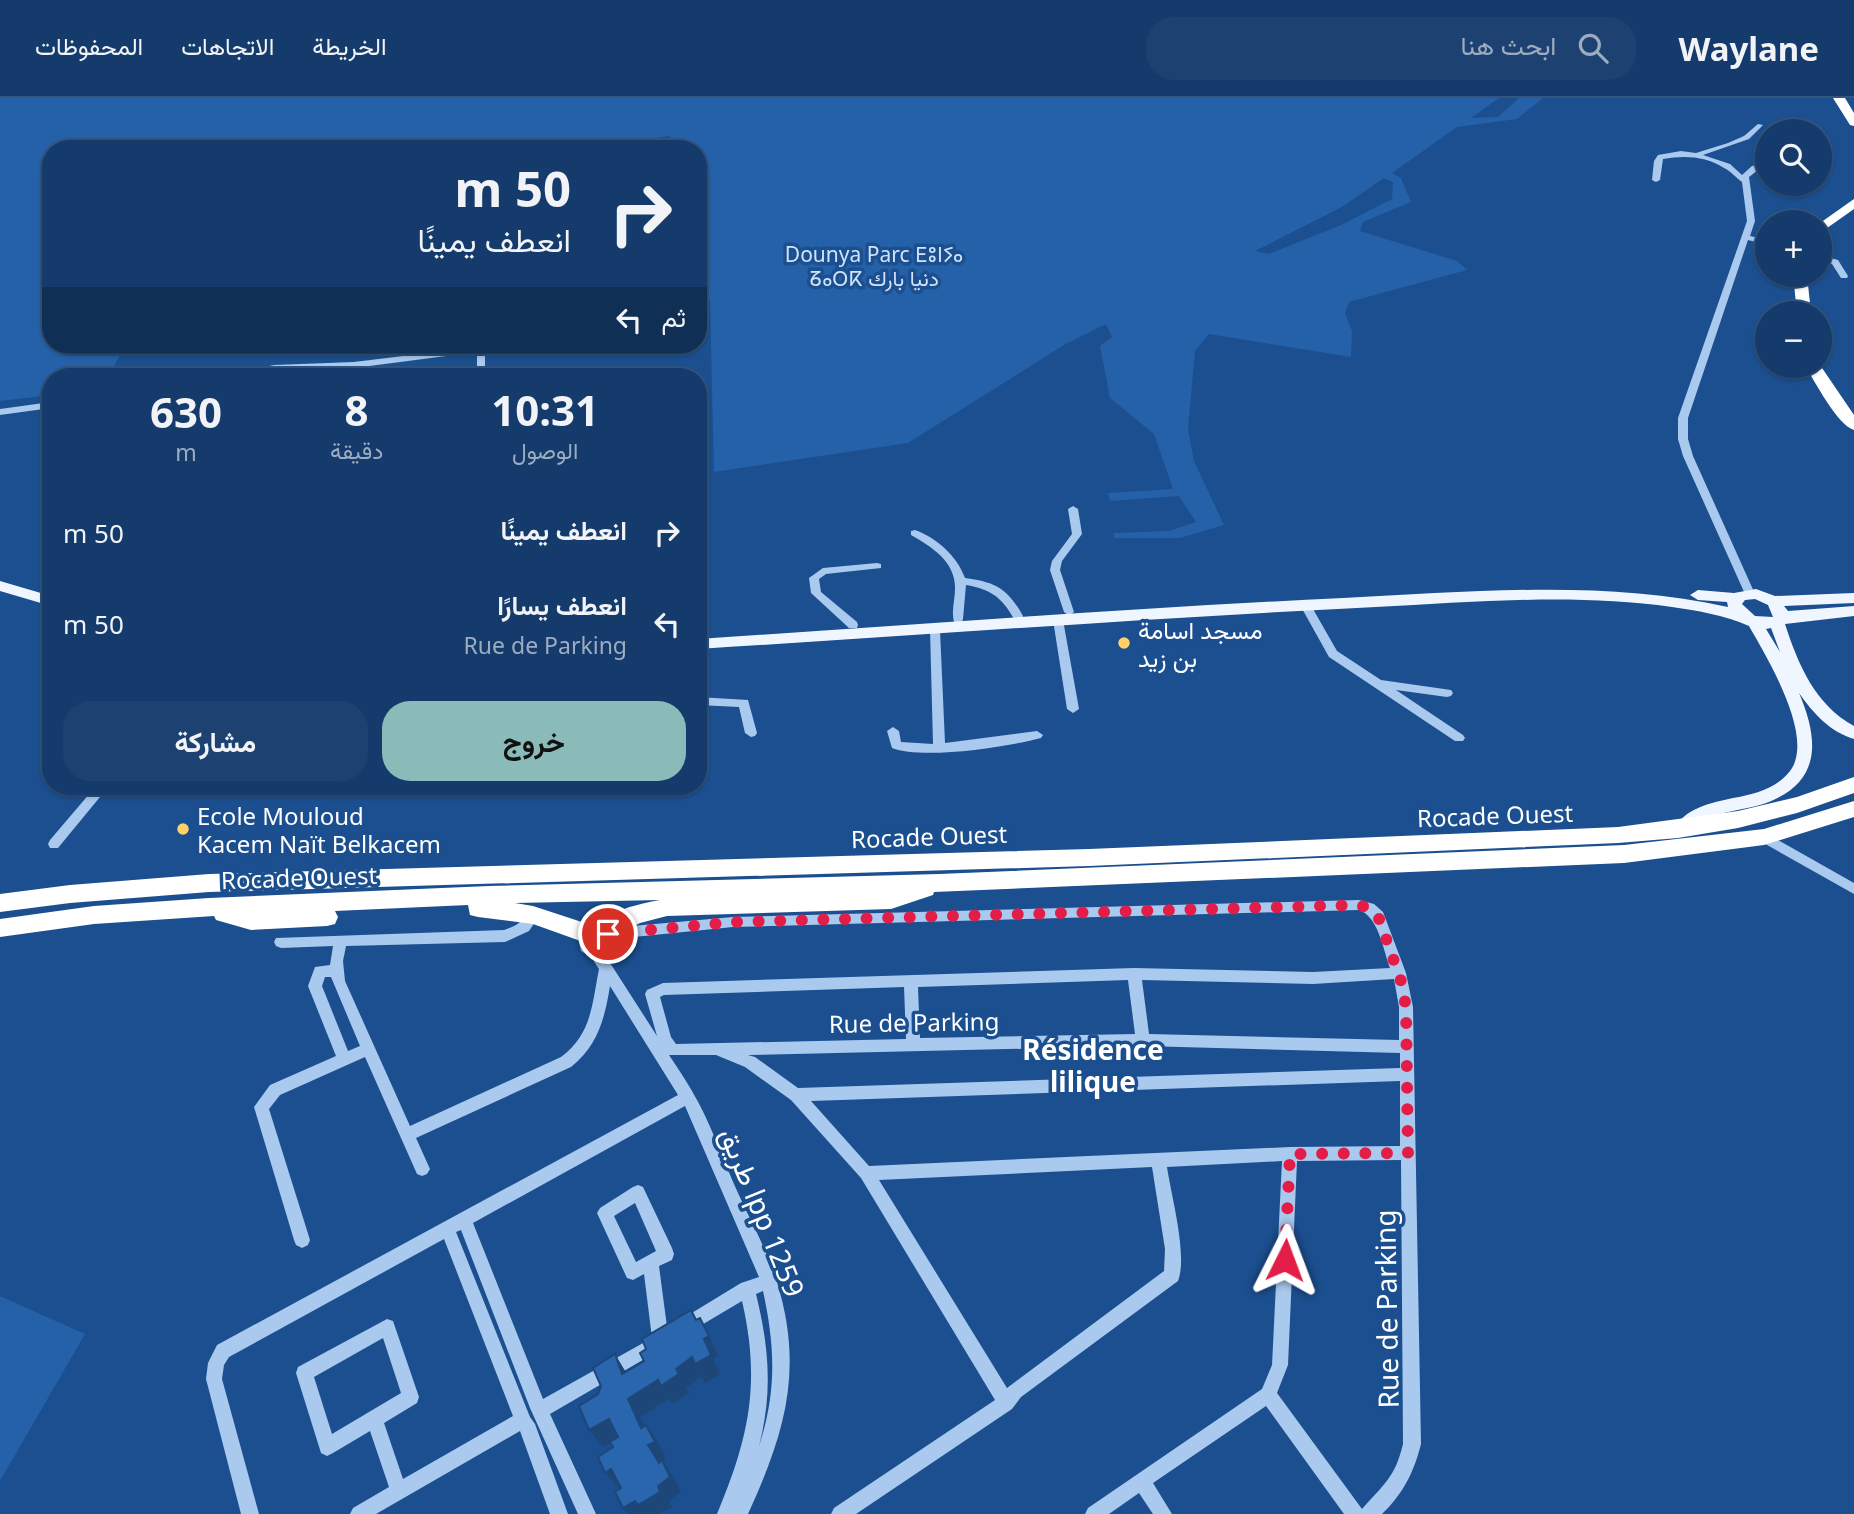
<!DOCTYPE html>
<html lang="ar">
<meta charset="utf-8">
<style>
:root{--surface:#143b6b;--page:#1d4271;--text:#f1f3f6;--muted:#9dadc1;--line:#33557e;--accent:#8bbbb9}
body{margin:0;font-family:"Noto Sans",Vazirmatn,"Noto Sans Tifinagh",sans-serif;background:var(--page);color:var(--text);direction:rtl;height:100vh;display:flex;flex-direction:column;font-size:26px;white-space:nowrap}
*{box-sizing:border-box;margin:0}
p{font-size:23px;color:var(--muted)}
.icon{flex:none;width:38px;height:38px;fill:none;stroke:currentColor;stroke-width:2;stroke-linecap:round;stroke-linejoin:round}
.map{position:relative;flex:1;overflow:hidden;direction:ltr}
.side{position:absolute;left:42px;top:270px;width:665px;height:427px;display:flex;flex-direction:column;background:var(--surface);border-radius:28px;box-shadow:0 2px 5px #0004,0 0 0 2px var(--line);direction:rtl}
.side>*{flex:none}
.guide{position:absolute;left:42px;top:42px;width:665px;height:214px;border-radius:28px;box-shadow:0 2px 5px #0004,0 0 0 2px var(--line);direction:rtl;background:#143b6b;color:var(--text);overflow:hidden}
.controls{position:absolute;left:1755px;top:21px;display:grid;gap:14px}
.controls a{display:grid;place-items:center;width:77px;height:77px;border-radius:50%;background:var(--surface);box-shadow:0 2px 5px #0004,0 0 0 2px var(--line);font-size:35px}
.pin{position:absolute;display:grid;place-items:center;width:60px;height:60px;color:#fff;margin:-30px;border:4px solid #fff;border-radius:50%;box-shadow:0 2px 7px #0007}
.me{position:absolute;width:77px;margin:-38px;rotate:3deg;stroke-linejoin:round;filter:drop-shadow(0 0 5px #0008)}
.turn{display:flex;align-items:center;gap:24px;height:147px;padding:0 21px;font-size:32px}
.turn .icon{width:91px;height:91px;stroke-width:2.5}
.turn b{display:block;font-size:49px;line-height:60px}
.then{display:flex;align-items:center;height:66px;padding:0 21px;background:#0003;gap:14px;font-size:26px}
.eta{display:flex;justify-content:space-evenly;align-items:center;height:119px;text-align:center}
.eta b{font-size:42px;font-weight:700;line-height:49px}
.action{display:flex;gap:14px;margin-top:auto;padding:14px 21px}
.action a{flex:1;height:80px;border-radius:28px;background:var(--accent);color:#111;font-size:28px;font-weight:700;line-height:80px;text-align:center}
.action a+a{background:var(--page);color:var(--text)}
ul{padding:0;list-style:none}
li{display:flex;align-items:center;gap:21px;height:91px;padding:0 21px}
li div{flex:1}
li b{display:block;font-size:26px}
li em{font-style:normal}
header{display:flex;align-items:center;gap:42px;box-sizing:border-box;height:98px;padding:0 35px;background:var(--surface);border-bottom:2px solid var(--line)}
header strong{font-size:33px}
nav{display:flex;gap:38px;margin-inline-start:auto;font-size:24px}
.search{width:490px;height:63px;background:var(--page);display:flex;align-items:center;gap:18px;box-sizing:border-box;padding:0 24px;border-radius:28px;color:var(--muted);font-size:26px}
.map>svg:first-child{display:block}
.green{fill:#2461a8;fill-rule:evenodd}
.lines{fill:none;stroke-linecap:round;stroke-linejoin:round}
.minor{fill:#a9c9ee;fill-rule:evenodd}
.major{fill:#f0f6ff;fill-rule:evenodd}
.highway{fill:#fff;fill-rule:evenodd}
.shaded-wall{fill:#1d4779}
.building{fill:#2a66ad;stroke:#1d4779;stroke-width:2}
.route{stroke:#e11d48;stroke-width:12;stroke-dasharray:0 21.6}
.poi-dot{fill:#ffd166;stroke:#1b4f8f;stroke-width:2.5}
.labels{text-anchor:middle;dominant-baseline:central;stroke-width:7;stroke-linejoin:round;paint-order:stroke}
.far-park-label{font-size:21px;fill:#cfe3fa;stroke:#1b4f8f}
.poi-label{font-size:24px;fill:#fff;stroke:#1b4f8f;text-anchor:start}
.street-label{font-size:24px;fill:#fff;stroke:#1b4f8f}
.quarter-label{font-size:28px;font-weight:bold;fill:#fff;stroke:#1b4f8f}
.near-street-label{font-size:28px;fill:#fff;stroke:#1b4f8f}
</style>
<header>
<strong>Waylane</strong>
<div class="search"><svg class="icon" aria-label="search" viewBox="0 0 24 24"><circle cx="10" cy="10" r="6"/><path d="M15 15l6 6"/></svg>ابحث هنا</div>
<nav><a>الخريطة</a><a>الاتجاهات</a><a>المحفوظات</a></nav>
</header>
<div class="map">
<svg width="1854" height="1416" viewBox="0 0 1854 1416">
<rect width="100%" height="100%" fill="#1b4f8f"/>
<path class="green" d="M 0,0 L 1499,0 L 1471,20 L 1498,19 L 1519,0 L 1543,0 L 1517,21 L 1457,29 L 1392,75 L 1401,80 L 1411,104 L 1363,124 L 1360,133 L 1457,163 L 1467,172 L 1349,204 L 1345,215 L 1352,233 L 1351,259 L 1209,236 L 1195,253 L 1188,331 L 1194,363 L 1224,427 L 1180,440 L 1114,440 L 1114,435 L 1169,433 L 1196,424 L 1179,398 L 1110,403 L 1108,395 L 1173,391 L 1154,336 L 1110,300 L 1100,248 L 1112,239 L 1106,226 L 1064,247 L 908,345 L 714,374 L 710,204 L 698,175 L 698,51 L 670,51 L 670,38 L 615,47 L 614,51 L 51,51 L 51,247 L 125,247 L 109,278 L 51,278 L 51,297 L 0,303 ZM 1384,80 L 1393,84 L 1392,101 L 1341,127 L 1269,156 L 1255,153 L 1342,109 Z
M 0,1198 L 85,1236 L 0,1383 Z"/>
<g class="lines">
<path class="minor" d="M 1758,26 L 1763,27 L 1749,41 L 1703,57 L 1730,66 L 1742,77 L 1752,68 L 1768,64 L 1768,68 L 1758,72 L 1749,79 L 1755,123 L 1750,138 L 1768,142 L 1768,147 L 1748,142 L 1688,320 L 1688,341 L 1693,358 L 1755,496 L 1750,500 L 1745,496 L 1683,358 L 1678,341 L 1678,320 L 1747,123 L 1742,84 C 1736,80 1731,73 1724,70 C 1706,58 1684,57 1663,61 L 1660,82 L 1656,84 L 1652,82 L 1654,63 L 1658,57 L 1681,53 L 1696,55 L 1728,45 L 1744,38 Z
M 1820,157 L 1838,162 L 1848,178 L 1847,180 L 1841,180 L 1832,166 L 1820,162 Z
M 493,247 L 515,247 L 511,250 L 485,253 L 485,278 L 477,278 L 477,254 L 354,270 L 274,273 L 245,278 L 229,278 L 233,275 L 274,267 L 354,264 Z
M 51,304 L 51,310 L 0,317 L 0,311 Z
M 1073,408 L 1078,411 L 1082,436 L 1062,463 L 1060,472 L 1074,514 L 1069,518 L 1064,514 L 1050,472 L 1052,463 L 1072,436 L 1068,411 Z
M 915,432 C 937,440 957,458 965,480 C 996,484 1008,491 1023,518 L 1022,521 L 1014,521 C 1002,499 990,491 966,487 L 963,521 L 962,524 L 954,524 C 951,513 955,502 955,491 C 956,464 932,449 911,437 L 911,433 Z
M 877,465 L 881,466 L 881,470 L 826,476 L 819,481 L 821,494 L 857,524 L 858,527 L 857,530 L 849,530 L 811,495 L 809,480 L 823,470 Z
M 1305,503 L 1309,504 L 1337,553 L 1381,582 L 1451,592 L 1453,595 L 1451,598 L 1447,599 L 1396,592 L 1463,637 L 1465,640 L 1463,643 L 1455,643 L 1329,559 L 1300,507 Z
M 1058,518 L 1063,522 L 1079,611 L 1073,615 L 1067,611 L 1053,522 Z
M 935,528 L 940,532 L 945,645 L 1037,633 L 1043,637 L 1041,640 C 1008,649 922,662 892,650 L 887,633 L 893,629 L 899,633 L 901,644 L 933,646 L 930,532 Z
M 698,599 L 748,602 L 757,635 L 755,638 L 751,639 L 745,635 L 739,609 L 698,607 Z
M 96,688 L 109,688 L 58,750 L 50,750 L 48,746 L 50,742 Z
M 1764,734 L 1854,785 L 1854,796 L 1760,743 L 1758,739 L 1760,735 Z
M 1359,802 L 1374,806 L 1383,814 L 1406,875 L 1413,909 L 1421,1346 C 1414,1374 1403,1396 1382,1416 L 1344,1416 L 1266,1308 L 1153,1385 L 1172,1416 L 1153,1416 L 1139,1395 L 1109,1416 L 1085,1416 L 1088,1410 L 1262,1291 L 1272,1267 L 1282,1063 L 1167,1069 C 1171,1097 1188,1157 1178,1183 L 1021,1299 L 1012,1311 L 856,1416 L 831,1416 L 834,1410 L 995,1302 L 861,1080 L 791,1002 L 745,969 L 716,957 L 669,957 C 677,969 685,981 692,993 C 711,1025 723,1062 738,1095 C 751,1124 768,1154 777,1184 C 804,1272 785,1335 748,1416 L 717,1416 C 749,1340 761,1285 742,1203 L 683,1238 L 677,1236 L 675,1230 L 677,1224 L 741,1185 L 759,1179 L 685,1008 L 473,1125 L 543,1301 L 652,1240 L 644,1176 L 633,1182 L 627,1180 L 597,1115 L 600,1110 L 633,1089 L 638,1087 L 643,1089 L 672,1150 L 674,1156 L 672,1162 L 659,1168 L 669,1244 L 667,1250 L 660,1252 L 550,1316 L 596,1416 L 578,1416 L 530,1310 L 461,1132 L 456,1134 L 530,1319 L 535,1326 L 568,1416 L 550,1416 L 520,1333 L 376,1416 L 350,1416 L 353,1410 L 389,1389 L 370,1333 L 333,1355 L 327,1358 L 321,1355 L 296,1275 L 298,1269 L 387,1221 L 393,1223 L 419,1299 L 417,1305 L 384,1325 L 403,1381 L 513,1318 L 444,1141 L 229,1259 L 224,1267 L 222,1281 L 259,1416 L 241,1416 L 206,1281 L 208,1265 L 217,1247 L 678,997 L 610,888 C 605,919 598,948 571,969 L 416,1040 L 430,1071 L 427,1076 L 422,1078 L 417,1076 L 365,959 L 280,997 L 269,1011 L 310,1142 L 308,1147 L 302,1150 L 296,1147 L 294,1142 L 254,1009 L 270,987 L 336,958 L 308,888 L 315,869 L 330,867 L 333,848 L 281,850 L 276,848 L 274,844 L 276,840 L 504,832 C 509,830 516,828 520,824 C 527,818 526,811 538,813 L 540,817 L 529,833 L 505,844 L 346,848 L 343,863 L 345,883 L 410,1028 L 561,959 C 592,936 592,906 599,871 L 591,859 L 581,853 L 578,840 C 584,825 596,821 610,830 L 733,819 ZM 1359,812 C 1379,819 1383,852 1390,870 L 1313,874 L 1134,870 L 663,885 L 647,892 L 645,896 L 657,938 L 605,857 L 611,852 L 614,841 L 733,829 ZM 595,836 L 601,840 L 601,845 L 598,848 L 591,844 L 591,839 ZM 325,879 L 331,879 L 360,948 L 348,953 L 322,888 ZM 1394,881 L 1399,909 L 1399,942 L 1149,936 L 1142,882 L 1313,886 ZM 1128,882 L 1135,936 L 920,940 L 918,889 ZM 904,889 L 906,941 L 676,946 L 671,939 L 660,899 L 664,897 ZM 1143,948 L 1400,955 L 1400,970 L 798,990 L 755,959 L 748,957 ZM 1400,983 L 1400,1048 L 1290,1049 L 869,1068 L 811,1003 ZM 1401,1062 L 1403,1346 C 1395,1380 1383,1387 1362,1411 L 1277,1295 L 1288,1267 L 1297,1063 ZM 1152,1069 L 1165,1151 L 1164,1173 L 1007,1290 L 879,1082 ZM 635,1105 L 656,1153 L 636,1164 L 614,1118 ZM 763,1193 C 775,1248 777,1293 759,1348 C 773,1294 769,1249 756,1196 ZM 383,1240 L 401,1295 L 332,1336 L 314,1279 Z"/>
<path class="major" d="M 0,483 L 51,498 L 51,508 L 0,493 Z
M 1756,491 L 1775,498 L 1854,495 L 1854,505 L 1784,508 L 1788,513 L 1854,508 L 1854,518 L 1785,526 C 1798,566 1815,607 1854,628 L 1854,641 C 1830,634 1813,615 1799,595 C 1821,646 1820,688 1760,707 C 1745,711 1728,713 1713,718 C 1700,722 1694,735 1682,739 L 1676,737 L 1673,732 C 1685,710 1710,705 1733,700 C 1754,696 1776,691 1790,673 C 1816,639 1766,558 1749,528 C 1725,517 1698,513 1672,509 C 1574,495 1474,504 1376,509 C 1150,520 924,537 698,551 L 698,541 C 913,527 1128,510 1343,500 C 1472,494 1602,481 1728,509 L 1727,504 L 1698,502 L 1690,497 L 1698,492 L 1734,495 ZM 1755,501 L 1768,507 L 1773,519 L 1755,518 L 1742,506 L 1745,502 ZM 1771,530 L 1780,554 L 1766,531 Z"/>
<path class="highway" d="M 1833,0 L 1845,0 L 1854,15 L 1854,28 L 1850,27 Z
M 1854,101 L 1854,111 L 1820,135 L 1820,125 Z
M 1793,177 L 1807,177 L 1811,215 L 1797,215 Z
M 1820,267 L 1854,317 L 1854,332 C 1837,327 1815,283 1805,268 Z
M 1854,679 L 1854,695 L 1797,715 L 1738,730 L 1678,740 L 1618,745 L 1089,768 L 209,794 L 70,805 L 0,814 L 0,796 L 70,787 L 209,776 L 1089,751 L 1618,729 L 1738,713 L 1797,699 Z
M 1854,703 L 1854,719 L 1764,747 L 1624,765 L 934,794 L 933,797 L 891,811 L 667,818 L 640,825 L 606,843 L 597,837 L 594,842 L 586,845 L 533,826 L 478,819 L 470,817 L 468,807 L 335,813 L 338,819 L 335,826 L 327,828 L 251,832 L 216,822 L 214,818 L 94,826 L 0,839 L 0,821 L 94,808 L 209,800 L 489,788 L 939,776 L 1624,747 L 1764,731 ZM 660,802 C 640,806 606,812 596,831 L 594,828 L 533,808 L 515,805 Z"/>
</g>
<path class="shaded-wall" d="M 709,1238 L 718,1258 L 713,1261 L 720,1276 L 705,1285 L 695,1266 L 704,1241 Z
M 615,1256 L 627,1276 L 622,1276 Z
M 692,1259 L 701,1279 L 686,1290 L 689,1295 L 672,1306 L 669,1301 L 640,1319 L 652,1345 L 646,1327 L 658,1344 L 666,1360 L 660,1364 L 670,1380 L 662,1362 L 673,1378 L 681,1394 L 669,1403 L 672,1409 L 659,1416 L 628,1416 L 623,1410 L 658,1388 L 659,1365 L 648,1347 L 628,1301 L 676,1271 Z
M 609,1321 L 622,1338 L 603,1349 L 589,1332 Z
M 611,1371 L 624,1386 L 619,1390 L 605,1375 Z"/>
<path class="building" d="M 691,1212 L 696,1222 L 700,1220 L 709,1238 L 704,1241 L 711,1257 L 695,1266 L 692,1259 L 676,1271 L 679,1276 L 661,1288 L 658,1282 L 628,1301 L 641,1330 L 646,1327 L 655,1344 L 648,1347 L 659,1365 L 662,1362 L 670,1379 L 658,1388 L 660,1394 L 638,1407 L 635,1403 L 623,1410 L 615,1394 L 621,1390 L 611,1371 L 605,1375 L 598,1359 L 613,1349 L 610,1344 L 618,1339 L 609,1321 L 589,1332 L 579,1308 L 598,1296 L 601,1288 L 593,1270 L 615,1256 L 622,1276 L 644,1263 L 640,1255 L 646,1251 L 642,1241 Z"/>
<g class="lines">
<path class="route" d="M 608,836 L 733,824 L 1359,807 L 1369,810 L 1378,818 L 1401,883 L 1406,909 L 1408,1055 L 1290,1056 L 1285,1162"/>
</g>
<g class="poi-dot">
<circle cx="1124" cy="545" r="7"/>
<circle cx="183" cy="731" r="7"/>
</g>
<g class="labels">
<g class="far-park-label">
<text x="874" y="156">Dounya Parc ⴹⵓⵏⵢⴰ<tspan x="874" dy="24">ⵒⴰⵔⴽ دنيا بارك</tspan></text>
</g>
<g class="poi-label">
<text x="1138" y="531">مسجد اسامة<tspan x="1138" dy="28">بن زيد</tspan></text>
<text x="197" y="717">Ecole Mouloud<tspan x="197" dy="28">Kacem Naït Belkacem</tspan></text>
</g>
<g class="street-label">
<text transform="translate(1495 717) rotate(-2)">Rocade Ouest</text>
<text transform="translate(929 738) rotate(-2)">Rocade Ouest</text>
<text transform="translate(299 779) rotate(-2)">Rocade Ouest</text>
<text transform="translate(914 924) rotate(-1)">Rue de Parking</text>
</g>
<g class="quarter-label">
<text x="1093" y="951">Résidence<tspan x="1093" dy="32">lilique</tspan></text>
</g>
<g class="near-street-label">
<text transform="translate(763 1114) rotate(68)">طريق lpp 1259</text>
<text transform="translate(1386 1211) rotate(-91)">Rue de Parking</text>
</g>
</g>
</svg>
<div class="controls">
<a><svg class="icon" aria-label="search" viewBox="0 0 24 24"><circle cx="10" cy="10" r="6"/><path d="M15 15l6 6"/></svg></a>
<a>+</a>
<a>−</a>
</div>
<div class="pin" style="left:608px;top:836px;background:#d93025"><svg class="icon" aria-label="arrive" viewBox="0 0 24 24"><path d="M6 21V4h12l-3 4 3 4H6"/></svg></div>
<svg class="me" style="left:1285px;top:1162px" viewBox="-20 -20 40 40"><path d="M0-17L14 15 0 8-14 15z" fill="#e11d48" stroke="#fff" stroke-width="4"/></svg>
<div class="guide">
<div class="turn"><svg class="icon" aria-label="right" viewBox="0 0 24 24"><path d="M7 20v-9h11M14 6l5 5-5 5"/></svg><div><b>50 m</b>انعطف يمينًا</div></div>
<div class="then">ثم<svg class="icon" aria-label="left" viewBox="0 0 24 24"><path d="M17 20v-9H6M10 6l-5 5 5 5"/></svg></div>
</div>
<section class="side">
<div class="eta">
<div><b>10:31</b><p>الوصول</p></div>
<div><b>8</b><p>دقيقة</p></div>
<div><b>630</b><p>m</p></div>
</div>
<ul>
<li><svg class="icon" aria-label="right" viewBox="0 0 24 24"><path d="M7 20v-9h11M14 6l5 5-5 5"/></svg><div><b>انعطف يمينًا</b></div><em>50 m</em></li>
<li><svg class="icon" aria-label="left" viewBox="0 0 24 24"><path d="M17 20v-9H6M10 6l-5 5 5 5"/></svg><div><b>انعطف يسارًا</b><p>Rue de Parking</p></div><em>50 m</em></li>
</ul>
<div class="action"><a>خروج</a><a>مشاركة</a></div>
</section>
</div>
